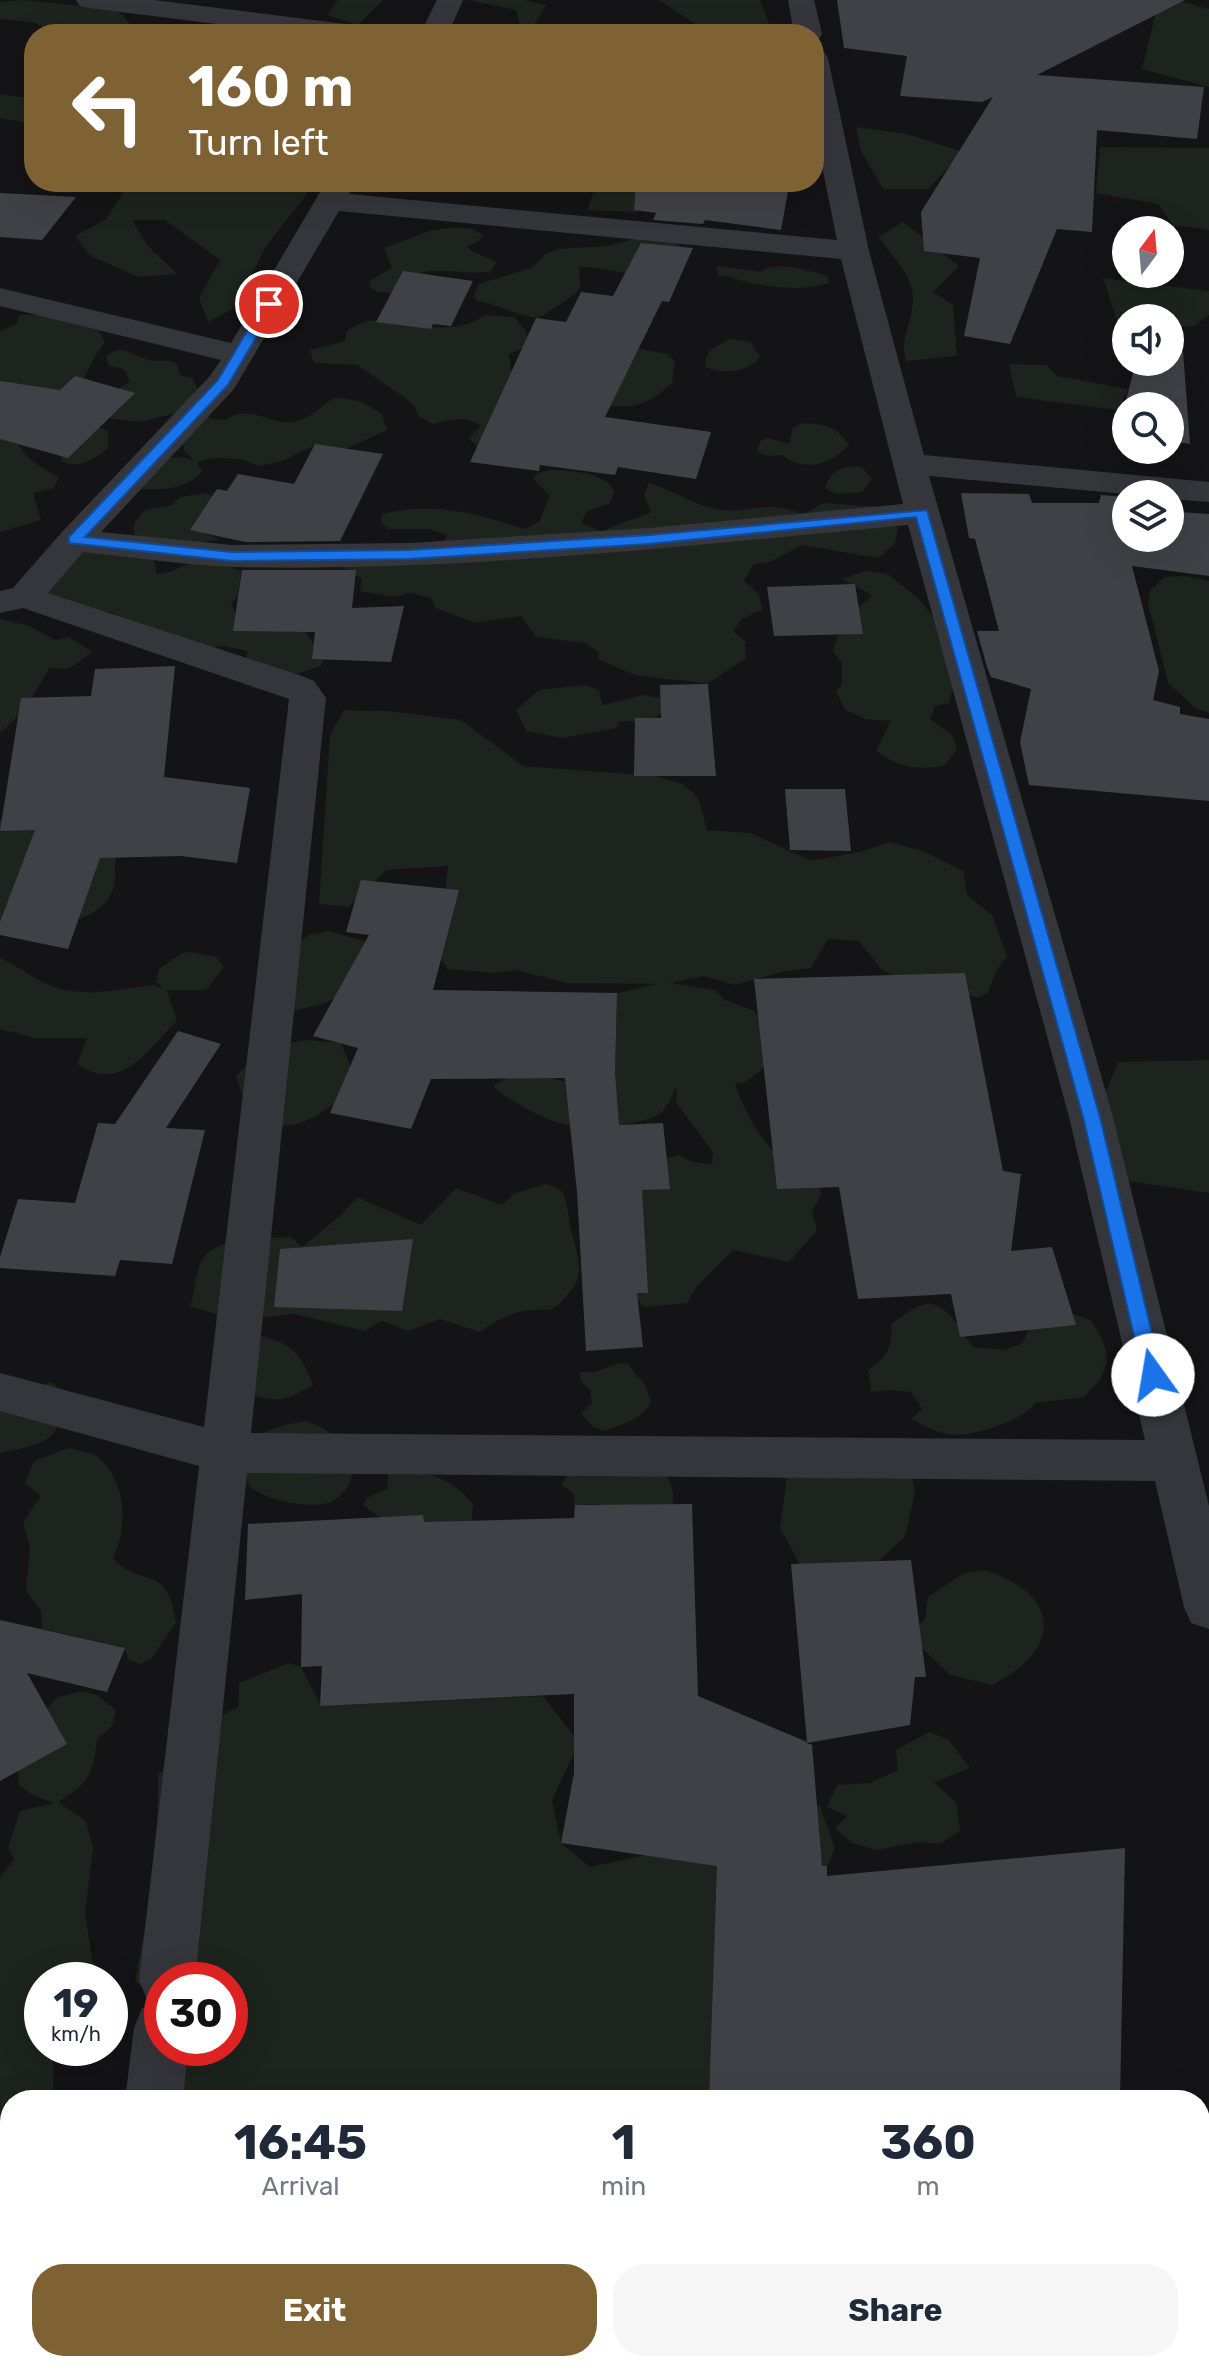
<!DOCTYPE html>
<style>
:root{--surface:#fff;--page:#f6f6f7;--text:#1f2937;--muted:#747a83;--accent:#7f6233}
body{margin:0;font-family:Rubik,sans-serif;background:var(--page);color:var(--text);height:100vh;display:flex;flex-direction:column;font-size:30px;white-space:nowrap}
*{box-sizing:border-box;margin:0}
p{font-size:26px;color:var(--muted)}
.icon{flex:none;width:44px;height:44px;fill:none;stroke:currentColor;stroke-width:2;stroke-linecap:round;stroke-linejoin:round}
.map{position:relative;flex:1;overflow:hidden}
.details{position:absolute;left:0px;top:2090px;width:1210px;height:282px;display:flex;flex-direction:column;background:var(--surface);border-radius:32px 32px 0 0;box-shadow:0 8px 32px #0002}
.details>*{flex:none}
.guide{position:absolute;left:24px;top:24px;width:800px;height:168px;border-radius:32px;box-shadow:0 8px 32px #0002;background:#7f6233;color:#fff;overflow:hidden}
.needle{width:52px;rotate:16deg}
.controls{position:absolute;left:1112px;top:216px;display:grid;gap:16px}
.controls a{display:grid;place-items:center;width:72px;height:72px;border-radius:50%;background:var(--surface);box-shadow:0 8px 32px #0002;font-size:40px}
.speed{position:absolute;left:24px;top:1962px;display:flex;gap:16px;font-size:40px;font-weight:700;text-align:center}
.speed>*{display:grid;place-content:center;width:104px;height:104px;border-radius:50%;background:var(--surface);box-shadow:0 8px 32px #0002;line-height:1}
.speed small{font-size:20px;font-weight:400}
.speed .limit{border:12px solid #d22;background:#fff;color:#111}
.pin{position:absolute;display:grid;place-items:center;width:68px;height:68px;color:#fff;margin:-34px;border:4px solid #fff;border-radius:50%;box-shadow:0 2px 8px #0007}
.me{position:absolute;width:88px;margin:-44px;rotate:347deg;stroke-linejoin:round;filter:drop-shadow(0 0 6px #0008)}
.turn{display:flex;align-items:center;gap:28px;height:168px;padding:0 32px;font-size:36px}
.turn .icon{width:104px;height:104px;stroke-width:2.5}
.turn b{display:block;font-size:56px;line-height:68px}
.eta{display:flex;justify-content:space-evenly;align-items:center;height:136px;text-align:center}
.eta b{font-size:48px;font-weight:700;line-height:56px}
.cta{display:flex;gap:16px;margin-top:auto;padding:16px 32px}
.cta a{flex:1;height:92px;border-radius:32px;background:var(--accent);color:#fff;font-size:32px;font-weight:700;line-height:92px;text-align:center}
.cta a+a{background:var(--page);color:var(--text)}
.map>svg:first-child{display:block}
.green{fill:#1c241d;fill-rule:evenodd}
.building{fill:#404146}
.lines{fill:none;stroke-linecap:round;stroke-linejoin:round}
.street{fill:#35363b;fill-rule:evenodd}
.route{fill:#1a73e8;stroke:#114b97;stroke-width:2}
</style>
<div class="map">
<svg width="1209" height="2371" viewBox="0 0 1209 2371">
<rect width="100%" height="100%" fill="#141416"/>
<path class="green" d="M 24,0 L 117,10 L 133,27 L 96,34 L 57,34 L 35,23 L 0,19 L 0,2 Z
M 338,0 L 383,0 L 358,25 L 327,15 Z
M 467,0 L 524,0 L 546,5 L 536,23 L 521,28 L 516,10 Z
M 659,0 L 760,0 L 773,34 L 724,34 L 704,30 Z
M 1159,0 L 1176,0 L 1209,9 L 1209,87 L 1142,69 Z
M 0,94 L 34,99 L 34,124 L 0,118 Z
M 856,127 L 907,134 L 964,152 L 928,189 L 883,189 L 861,151 Z
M 1100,147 L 1209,148 L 1209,230 L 1173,225 L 1158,204 L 1096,193 Z
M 155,182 L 300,182 L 307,194 L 266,246 L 234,308 L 208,322 L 199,298 L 220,260 L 165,220 L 132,220 L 147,245 L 177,274 L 138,277 L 89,255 L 75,236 L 106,219 L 125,190 L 166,188 Z
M 597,182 L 646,182 L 638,212 L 587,210 Z
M 903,222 L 959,266 L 933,292 L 953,305 L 957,356 L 906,361 C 899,337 913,322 913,298 C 913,275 891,255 878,237 Z
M 455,227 L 472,229 L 483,235 L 479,241 L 468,246 L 470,250 L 496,262 L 492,271 C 451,278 422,256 392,293 L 377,292 L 371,288 L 369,281 L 392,268 L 384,248 L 429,231 Z
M 642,237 L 673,241 L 686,251 C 677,257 665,269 654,272 C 632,278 602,266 579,267 L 580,286 L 576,294 L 539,318 C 514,315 496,303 476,301 L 474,294 L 479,284 L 533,267 L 545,254 L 558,249 L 607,246 Z
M 719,266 L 760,272 C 777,259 809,271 828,276 L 829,283 C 805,291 774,288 750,283 C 738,280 731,276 718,275 L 716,269 Z
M 1103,278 L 1209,291 L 1209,315 L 1193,327 L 1170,325 L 1170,318 L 1117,321 Z
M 19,315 L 50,315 L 98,330 L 105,342 C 89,361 86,380 71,399 L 0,384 L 0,331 L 17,324 Z
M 485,315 L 514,317 L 526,331 L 528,340 L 525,347 L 509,354 L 511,373 L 492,414 L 514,426 L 492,450 L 477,446 L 468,438 L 481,426 C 465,415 451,419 433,424 L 418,416 L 415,407 L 404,397 L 357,365 L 314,363 L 310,350 L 345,341 L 346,332 C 382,299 437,349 485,315 Z
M 730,339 L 751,342 L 760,357 C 747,373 723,375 706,367 C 704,348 717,347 730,339 Z
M 634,348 L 667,354 L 675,361 L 672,383 C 640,413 626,407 585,403 Z
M 115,350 C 130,349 135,356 149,360 C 158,363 166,358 176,363 L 181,376 L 193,378 L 199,393 L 184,411 L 140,422 L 109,418 L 115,390 L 130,382 L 124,369 L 109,366 L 106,356 Z
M 1009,364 L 1047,365 L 1057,376 L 1128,389 L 1118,410 L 1016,397 Z
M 335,397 L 362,402 L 382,414 L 387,430 L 346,449 L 315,445 L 282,461 L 258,466 L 242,459 L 214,458 L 197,462 L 202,471 C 186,492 153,491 130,488 L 150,460 L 183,457 L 194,461 L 184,450 L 183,443 L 202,417 L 225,420 C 249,403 271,425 292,422 C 310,420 320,407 335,397 Z
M 0,419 C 24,451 22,458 59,477 L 54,488 L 33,493 L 41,520 L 0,532 Z
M 802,423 C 824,424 836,425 849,445 C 831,464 805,473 782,455 L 768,456 L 757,452 L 760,441 L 768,438 L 789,444 L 793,428 Z
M 94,427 L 107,430 L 109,438 L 107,449 C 94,459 79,469 63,462 L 58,449 Z
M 856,466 L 862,467 L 872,479 L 862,492 L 836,494 L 825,488 C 830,471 839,468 856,466 Z
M 550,470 C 570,471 603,471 615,491 L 609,504 L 587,511 L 581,523 L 603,532 C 619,521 634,521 651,512 L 644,495 L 649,483 C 676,491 696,507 724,510 C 758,513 766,498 803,515 L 823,503 L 881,507 L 898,528 L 895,544 L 878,558 L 802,545 L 770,562 L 754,564 L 744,581 L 759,594 L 762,610 L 742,619 L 733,631 L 746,642 L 745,659 L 707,684 C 684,679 663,680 641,676 C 627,673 612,665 598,659 L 599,652 L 585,643 L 536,637 L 521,616 L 475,623 L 436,608 L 431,598 L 410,593 L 394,597 L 360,591 L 362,579 L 342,567 L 347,553 L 443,544 L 447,535 L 428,529 L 387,529 L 381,522 L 382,514 C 433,501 476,513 524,529 L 539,522 L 550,496 L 533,479 L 538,473 Z
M 206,493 L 213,496 L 201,532 L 219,539 L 195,544 L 188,541 C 168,549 152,544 134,534 L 134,523 L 145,510 L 172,505 L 180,497 Z
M 93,546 L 153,558 L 157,574 C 171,573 177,568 189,564 C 206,559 226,565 241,571 L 238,595 L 231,604 L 239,621 L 304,631 L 324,658 L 321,666 L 294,675 L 245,660 L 248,651 L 224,646 L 199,649 L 117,623 L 113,612 L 87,614 L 43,599 L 65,562 Z
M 866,571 L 888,574 L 919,599 L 933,617 L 954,684 L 949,703 L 935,706 L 930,719 L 952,735 L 957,749 L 945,765 C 917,771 899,767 876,751 L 891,721 L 866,719 L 845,710 L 836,691 L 842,685 L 842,663 L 833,652 L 841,624 L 872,595 L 842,579 Z
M 1184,576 L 1209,581 L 1209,713 L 1194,707 L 1168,683 L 1148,602 L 1150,591 L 1164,577 Z
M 0,619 L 30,626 L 55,640 L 70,637 L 92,652 L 69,669 L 50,668 L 23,711 L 3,731 L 0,731 Z
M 586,685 L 599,690 L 602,705 L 644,695 L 660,698 L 662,712 L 650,722 L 620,721 L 616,728 L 563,738 L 526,731 L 516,710 L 539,690 Z
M 344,710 L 388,711 L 461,720 L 523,766 L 655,776 L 683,784 L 698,798 L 707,830 L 750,833 L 812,861 L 863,851 L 889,842 L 923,851 L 963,871 L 967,895 L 992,915 L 1007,956 L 996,971 L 988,993 L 978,998 L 906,981 L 882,970 L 859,941 L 828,939 L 811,968 L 782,972 L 735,985 L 704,976 L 670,983 L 716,990 L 725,1000 L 753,1010 L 766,1022 L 770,1057 L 760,1071 L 742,1084 L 735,1082 C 740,1102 759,1139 775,1152 C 787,1162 805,1169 819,1176 L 821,1195 L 812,1212 L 817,1231 L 789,1262 L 733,1250 L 698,1285 L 687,1303 L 645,1307 L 628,1294 L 620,1191 L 660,1161 L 678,1155 L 693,1162 L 712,1164 L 713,1152 L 676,1102 L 677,1086 C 672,1093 669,1106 662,1112 C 647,1125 589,1130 570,1126 C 549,1122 508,1101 493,1086 C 515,1069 552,1076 577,1086 L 615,1073 L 617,993 L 657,984 L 567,983 L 516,970 L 496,973 L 447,969 L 439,956 L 448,866 L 386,870 L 348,907 L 319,904 L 330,735 Z
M 24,818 L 116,857 C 114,869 117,884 111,894 C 92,931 34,923 0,922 L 0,820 Z
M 329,931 L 367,942 L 339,996 L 323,1004 L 289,1012 L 300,941 L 309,935 Z
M 191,952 L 216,957 L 224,967 L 206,990 L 167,990 L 177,1021 C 148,1049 122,1095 77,1064 L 87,1038 L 35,1038 L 0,1029 L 0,958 C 17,965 32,978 49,985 C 82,999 120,989 154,985 L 163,989 L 156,981 L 159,969 L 182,953 Z
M 305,1040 L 341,1043 L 350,1065 L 352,1088 C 309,1130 257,1150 236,1076 L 248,1065 L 255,1050 Z
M 1209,1060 L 1209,1193 L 1128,1181 L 1101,1103 L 1118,1062 Z
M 547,1184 L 563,1192 C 568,1205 568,1217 571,1230 C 582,1271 587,1279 552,1310 C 523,1307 503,1315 480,1332 L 440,1319 L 408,1331 L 382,1321 L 365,1331 L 294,1314 L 234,1320 L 190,1306 C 195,1293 195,1274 201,1262 C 216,1234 264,1239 291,1237 L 302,1247 L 342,1214 L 357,1197 L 421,1225 L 456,1188 L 502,1205 L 515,1193 Z
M 929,1303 C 952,1308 959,1330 973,1347 L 1005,1350 L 1023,1343 L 1028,1330 L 1073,1314 L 1091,1320 C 1112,1354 1114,1368 1084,1397 L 1035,1403 C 1024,1421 968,1439 947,1434 C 935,1432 922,1424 911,1419 L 922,1409 L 911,1392 L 890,1390 L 871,1392 L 868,1370 C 887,1357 893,1347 891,1324 L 916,1307 Z
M 261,1336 C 294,1344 301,1354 313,1385 C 286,1400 281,1403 250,1395 Z
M 620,1363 L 628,1364 L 645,1385 L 651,1401 C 645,1419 621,1424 605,1431 L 592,1426 L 581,1413 L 592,1403 L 590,1389 L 581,1382 L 580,1372 L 594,1372 Z
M 51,1382 L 68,1396 C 58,1445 44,1443 0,1453 L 0,1405 Z
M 305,1421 C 339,1430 374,1470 336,1499 C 319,1512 268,1501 252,1488 C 248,1485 245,1477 242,1472 C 260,1429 259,1430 305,1421 Z
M 823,1438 L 867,1439 L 909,1462 L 915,1492 L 905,1537 L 856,1582 L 835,1582 L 799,1563 L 780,1528 L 789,1462 Z
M 69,1448 C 78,1451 92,1452 99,1458 C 127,1483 128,1527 113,1558 C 143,1591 167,1560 176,1623 L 151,1659 L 139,1664 L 128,1659 L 124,1647 L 42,1629 L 41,1611 L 26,1591 L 30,1547 L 23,1522 L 41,1496 L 25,1483 L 34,1461 Z
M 656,1463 C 667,1476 677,1487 672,1505 L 637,1513 L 599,1504 L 575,1505 L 573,1493 L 561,1485 L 567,1475 Z
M 388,1471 C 427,1473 447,1473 473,1504 L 471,1532 L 393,1527 L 363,1505 L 367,1498 L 387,1489 Z
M 984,1570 C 1062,1594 1063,1650 992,1685 L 950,1675 L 908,1635 L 925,1619 L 928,1597 L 962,1574 Z
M 289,1663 L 301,1667 L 321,1706 L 543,1696 L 579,1743 L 552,1800 L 561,1843 L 590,1867 L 646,1855 L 704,1807 L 820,1806 L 835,1848 L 817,1892 L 806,2100 L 130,2100 L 154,2017 L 155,2000 L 135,1981 C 149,1912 159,1845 158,1775 L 199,1743 L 221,1716 L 238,1707 L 239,1683 ZM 162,1980 L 230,1980 L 230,2048 L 162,2048 Z
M 83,1691 L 97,1695 L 116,1710 L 112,1726 L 97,1740 C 93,1776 89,1783 58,1802 L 86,1821 L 93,1849 L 85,1913 L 95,1980 L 42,1980 L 42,2048 L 59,2048 L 53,2054 L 54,2100 L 10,2100 L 10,2362 L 31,2362 L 32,2371 L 0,2371 L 0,1877 L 14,1859 L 8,1848 L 20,1811 L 55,1803 L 34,1796 L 19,1785 L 17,1759 L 33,1725 L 57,1697 Z
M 929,1732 L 948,1739 L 970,1768 L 934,1782 L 956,1803 L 960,1831 L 940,1844 L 919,1842 L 876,1850 L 852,1843 L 835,1828 L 847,1816 L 827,1807 L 837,1785 L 870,1783 L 898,1770 L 896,1750 Z
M 1200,2274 L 1209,2276 L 1209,2371 L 1129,2371 L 1122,2367 L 1119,2371 L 1050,2371 L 1038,2362 L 1200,2362 Z
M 124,2362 L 883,2362 L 881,2368 L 870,2371 L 120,2371 Z"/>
<path class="building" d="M 837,0 L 1185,0 L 1037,75 L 1204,87 L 1197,139 L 1097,130 L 1092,232 L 1057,229 L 1010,344 L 964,336 L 980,258 L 924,251 L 921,212 L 993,97 L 982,102 L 900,96 L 907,56 L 844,48 Z
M 636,182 L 750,182 L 789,186 L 781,230 L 705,220 L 703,224 L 653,220 L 656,213 L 634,210 Z
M 0,193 L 76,197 L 42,240 L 0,237 Z
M 641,243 L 693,248 L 669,302 L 662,301 L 605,417 L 711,432 L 696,479 L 618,467 L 615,475 L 540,465 L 539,471 L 470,462 L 536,318 L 566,322 L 581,292 L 613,296 Z
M 403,271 L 473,281 L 451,326 L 433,324 L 431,329 L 376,322 Z
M 1170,337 L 1182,338 L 1190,444 L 1170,441 L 1170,406 L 1126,406 L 1126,435 L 1117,434 L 1136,362 L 1170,362 Z
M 75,376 L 135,393 L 68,458 L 0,439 L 0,381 L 60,390 Z
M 315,444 L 383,454 L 340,541 L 245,542 L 190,530 L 217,489 L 227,491 L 238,474 L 294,484 Z
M 961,493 L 1029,494 L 1032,503 L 1099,503 L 1101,495 L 1126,497 L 1126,538 L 1170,538 L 1170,502 L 1182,503 L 1179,512 L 1209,514 L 1209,576 L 1132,566 L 1159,671 L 1153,700 L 1180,707 L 1180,714 L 1209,719 L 1209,801 L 1029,785 L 1020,742 L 1031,689 L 991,677 L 987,667 L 977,631 L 999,631 L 975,539 L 969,538 Z
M 242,570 L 356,570 L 352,608 L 404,606 L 391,662 L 312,659 L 315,632 L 233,631 Z
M 855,584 L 863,634 L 774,636 L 767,587 Z
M 175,666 L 164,777 L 250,788 L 237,863 L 181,856 L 100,858 L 68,949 L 0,935 L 0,922 L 35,830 L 0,831 L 21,698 L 91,696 L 95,669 Z
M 708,684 L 716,776 L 634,776 L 635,718 L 661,718 L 660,685 Z
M 785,789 L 845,789 L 851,851 L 790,850 Z
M 361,880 L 459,890 L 433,990 L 617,993 L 615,1073 L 619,1125 L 663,1123 L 670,1189 L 642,1190 L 648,1293 L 637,1293 L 643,1347 L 586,1351 L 577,1192 L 565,1078 L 431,1079 L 411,1129 L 330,1113 L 358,1048 L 313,1036 L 369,935 L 346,932 Z
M 965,973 L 1003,1171 L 1021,1174 L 1011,1251 L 1052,1247 L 1076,1325 L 960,1337 L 951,1294 L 858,1299 L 839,1187 L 777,1189 L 754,979 Z
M 178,1031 L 221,1044 L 166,1128 L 205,1130 L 172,1264 L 120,1260 L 115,1276 L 0,1268 L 0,1257 L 18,1199 L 75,1203 L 98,1123 L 115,1124 Z
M 413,1239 L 402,1311 L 274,1307 L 280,1249 Z
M 692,1504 L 698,1696 L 807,1742 L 791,1564 L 911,1560 L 926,1677 L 915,1677 L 910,1725 L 807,1743 L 812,1745 L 822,1866 L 827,1866 L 827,1876 L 1125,1848 L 1120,2100 L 709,2100 L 717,1866 L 561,1843 L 574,1773 L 574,1694 L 320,1706 L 322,1666 L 301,1667 L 302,1594 L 245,1600 L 248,1524 L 423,1515 L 424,1522 L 574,1518 L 575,1505 Z
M 0,1620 L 125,1648 L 107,1692 L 27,1673 L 67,1744 L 0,1781 Z"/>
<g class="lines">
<path class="street" d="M 76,0 L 154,0 L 362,26 L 372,28 L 376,34 L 296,34 L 89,8 L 80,6 Z
M 437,0 L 463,0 L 448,34 L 420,34 Z
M 788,0 L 814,0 L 822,34 L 818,40 L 814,41 L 814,34 L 794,34 Z
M 814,50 L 824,52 L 828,58 L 869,251 L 924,455 L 1209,482 L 1209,502 L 1170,499 L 1170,494 L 1126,494 L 929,476 L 1113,1117 L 1209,1506 L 1209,1629 L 1191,1623 L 1184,1607 L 1155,1481 L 247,1473 L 195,1980 L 162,1980 L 162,2048 L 188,2048 L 183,2100 L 125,2100 L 134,2028 L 142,2008 L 156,2003 L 147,1999 L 139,1980 L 199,1466 L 0,1411 L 0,1373 L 204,1427 L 289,699 L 23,608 L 0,613 L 0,591 L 13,588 L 62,532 L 210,376 L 221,360 L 0,306 L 0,288 L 231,343 L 326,182 L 356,182 L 349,194 L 837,240 L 814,127 ZM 339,211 L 841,259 L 903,504 L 649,528 L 409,543 L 232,545 L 101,532 L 234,389 ZM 908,525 L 1069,1117 L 1145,1440 L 251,1433 L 326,698 L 314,681 L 302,676 L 48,593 L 83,552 C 133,557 184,565 234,567 C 459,572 685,546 908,525 Z
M 94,2362 L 156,2362 L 155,2371 L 93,2371 Z"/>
</g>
<path class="route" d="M 265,301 L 276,304 L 228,385 L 85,537 L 232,552 L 409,550 L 649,535 L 927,510 L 1100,1117 L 1162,1375 L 1159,1381 L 1146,1381 L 1143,1375 L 1083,1117 L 916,517 L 649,544 L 409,559 L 232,561 L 69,543 L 69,537 L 218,380 Z"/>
</svg>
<div class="controls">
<a><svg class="needle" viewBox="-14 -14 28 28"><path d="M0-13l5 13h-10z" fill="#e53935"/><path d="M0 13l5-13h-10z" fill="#747a83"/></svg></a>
<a><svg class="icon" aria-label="sound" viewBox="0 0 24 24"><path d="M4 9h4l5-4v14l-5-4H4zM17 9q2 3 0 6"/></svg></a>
<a><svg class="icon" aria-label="search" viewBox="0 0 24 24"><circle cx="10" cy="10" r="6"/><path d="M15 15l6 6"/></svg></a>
<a><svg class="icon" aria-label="layers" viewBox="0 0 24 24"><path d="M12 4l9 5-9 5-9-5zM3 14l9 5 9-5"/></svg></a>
</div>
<div class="speed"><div>19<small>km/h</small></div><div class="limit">30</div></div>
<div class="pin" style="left:269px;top:304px;background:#d93025"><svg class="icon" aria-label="arrive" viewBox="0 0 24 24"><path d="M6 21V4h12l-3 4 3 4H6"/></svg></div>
<svg class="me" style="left:1153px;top:1375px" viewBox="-20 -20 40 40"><circle r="19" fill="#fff"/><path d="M0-13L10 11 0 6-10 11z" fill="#1a73e8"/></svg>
<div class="guide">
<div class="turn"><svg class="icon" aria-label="left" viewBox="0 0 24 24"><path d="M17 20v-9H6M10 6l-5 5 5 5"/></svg><div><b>160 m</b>Turn left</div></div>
</div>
<section class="details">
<div class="eta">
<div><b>16:45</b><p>Arrival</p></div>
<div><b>1</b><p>min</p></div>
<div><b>360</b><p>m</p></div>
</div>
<div class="cta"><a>Exit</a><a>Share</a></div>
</section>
</div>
